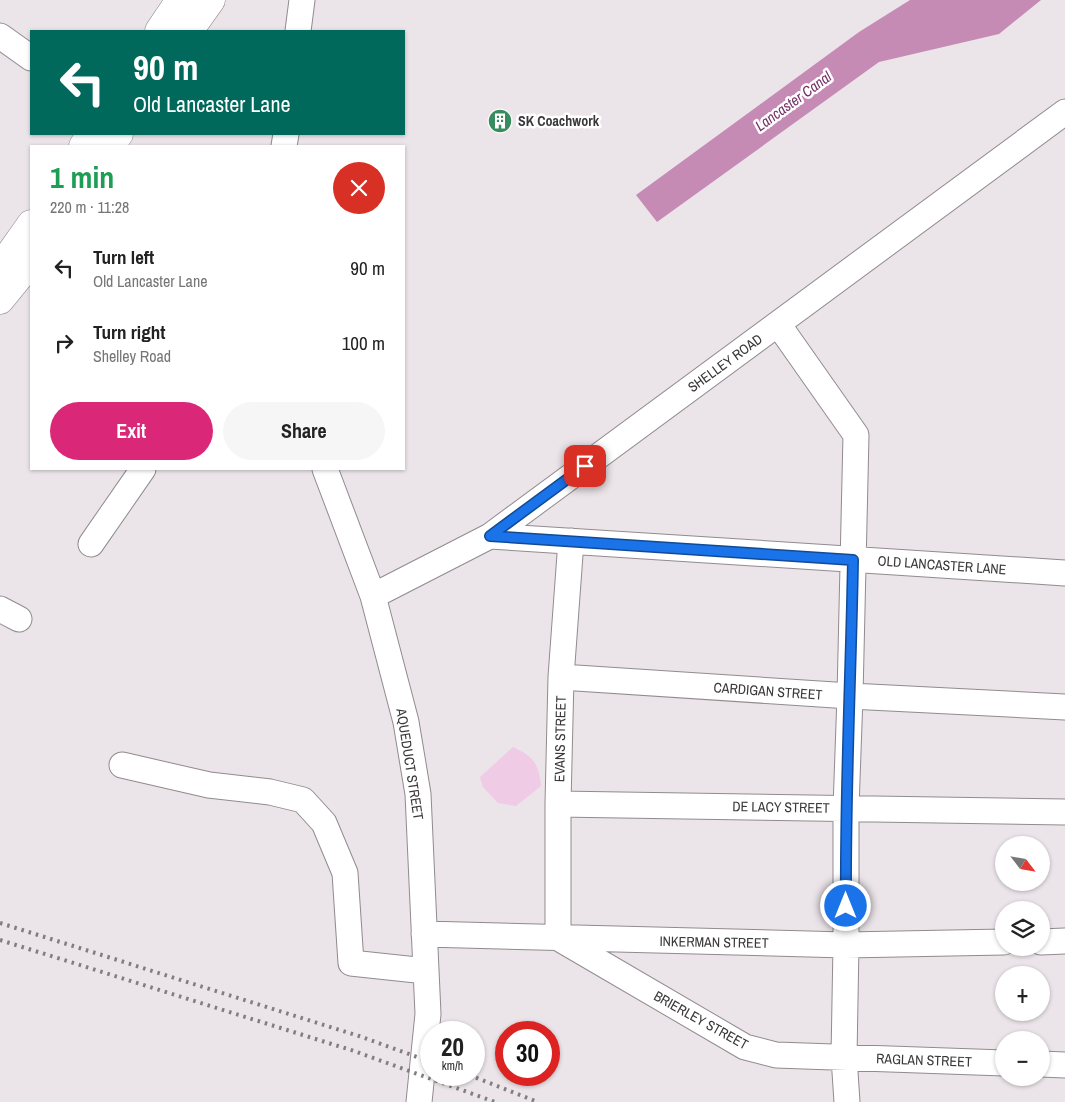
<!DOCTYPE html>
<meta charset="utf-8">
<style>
:root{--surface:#fff;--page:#f6f6f6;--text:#222;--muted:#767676;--accent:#db2777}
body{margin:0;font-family:"Archivo Narrow",sans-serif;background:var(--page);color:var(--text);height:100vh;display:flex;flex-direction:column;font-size:19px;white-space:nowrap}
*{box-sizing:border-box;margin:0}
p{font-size:16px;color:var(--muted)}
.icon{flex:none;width:28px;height:28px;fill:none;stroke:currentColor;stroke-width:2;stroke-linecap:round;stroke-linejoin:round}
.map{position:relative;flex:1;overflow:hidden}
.details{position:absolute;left:30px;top:145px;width:375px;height:325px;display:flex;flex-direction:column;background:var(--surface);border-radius:0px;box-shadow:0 1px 4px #0004}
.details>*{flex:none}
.top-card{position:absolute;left:30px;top:30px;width:375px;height:105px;border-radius:0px;box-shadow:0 1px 4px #0004;background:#00695c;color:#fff;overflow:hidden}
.needle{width:32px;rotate:121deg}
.controls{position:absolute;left:995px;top:836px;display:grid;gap:10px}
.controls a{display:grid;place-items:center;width:55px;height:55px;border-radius:50%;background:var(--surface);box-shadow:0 1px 4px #0004;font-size:25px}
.speed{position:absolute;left:420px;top:1021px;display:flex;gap:10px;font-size:25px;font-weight:700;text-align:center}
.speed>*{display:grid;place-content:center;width:65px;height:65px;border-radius:50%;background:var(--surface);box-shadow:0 1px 4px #0004;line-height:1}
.speed small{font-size:12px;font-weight:400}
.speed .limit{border:8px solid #d22;background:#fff;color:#111}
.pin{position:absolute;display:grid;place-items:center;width:42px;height:42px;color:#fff;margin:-21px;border-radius:10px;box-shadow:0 2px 8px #0006}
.me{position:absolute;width:55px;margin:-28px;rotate:0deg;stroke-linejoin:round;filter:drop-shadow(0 0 4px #0008)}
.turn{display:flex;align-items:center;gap:18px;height:105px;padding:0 20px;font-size:22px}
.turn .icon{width:65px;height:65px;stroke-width:2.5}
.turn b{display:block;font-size:35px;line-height:42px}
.round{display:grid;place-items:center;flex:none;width:52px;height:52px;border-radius:26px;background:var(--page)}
.headline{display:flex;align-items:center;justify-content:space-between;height:85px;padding:0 20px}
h1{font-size:30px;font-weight:700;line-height:38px;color:#1e9e55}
.cta{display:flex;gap:10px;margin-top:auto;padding:10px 20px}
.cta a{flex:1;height:58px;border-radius:30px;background:var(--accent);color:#fff;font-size:20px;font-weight:700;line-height:58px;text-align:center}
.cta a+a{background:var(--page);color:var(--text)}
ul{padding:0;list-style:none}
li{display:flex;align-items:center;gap:15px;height:75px;padding:0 20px}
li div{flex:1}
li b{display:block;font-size:19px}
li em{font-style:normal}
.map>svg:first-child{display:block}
.green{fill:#f0cbe5}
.water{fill:#c58bb5}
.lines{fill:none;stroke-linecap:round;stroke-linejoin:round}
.minor-casing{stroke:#918b8f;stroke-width:27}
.major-casing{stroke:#918b8f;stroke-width:29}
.minor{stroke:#fff;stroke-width:25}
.major{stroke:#fff;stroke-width:28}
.rail{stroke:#817d80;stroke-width:4;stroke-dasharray:2.5 5;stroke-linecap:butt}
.route-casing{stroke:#114b97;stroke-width:12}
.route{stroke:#1a73e8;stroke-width:9}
.labels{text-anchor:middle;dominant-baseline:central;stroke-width:5;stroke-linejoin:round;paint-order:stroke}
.poi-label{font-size:14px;font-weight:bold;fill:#3a3839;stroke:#fff;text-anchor:start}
.street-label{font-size:14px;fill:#3a3839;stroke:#fff}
.water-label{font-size:15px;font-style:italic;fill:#773168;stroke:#fff}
</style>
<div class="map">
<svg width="1065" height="1102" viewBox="0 0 1065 1102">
<rect width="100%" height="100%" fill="#ebe4e9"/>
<path class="green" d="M 513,747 C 533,756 539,764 541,786 L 516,806 L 498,803 L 483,787 L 480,777 Z"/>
<path class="water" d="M 910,0 L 1041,0 L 999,34 L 879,62 L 657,222 L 636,195 L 859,32 Z"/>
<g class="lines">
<g class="minor-casing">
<path id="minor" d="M 298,31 L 302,0
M 0,36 L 31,58
M 284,146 L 286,134
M 778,324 L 856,435 L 850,696 L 846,808 L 846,945 L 844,1057 L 847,1102
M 325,469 L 373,596 L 406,722 L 418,794 L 428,1014 L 419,1102
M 490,536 L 1065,573
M 91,544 L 143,469
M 373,596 L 490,536 L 1065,112
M 0,609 L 19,619
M 561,677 L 850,696 L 1065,707
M 122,765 L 209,785 L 270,792 L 303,800 L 324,823 L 345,873 L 351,963 L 426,971
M 558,804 L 1065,812
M 424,934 L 846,945 L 1004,942
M 558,938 L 558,804 L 561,677 L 571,541
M 560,939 L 745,1047 L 776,1055 L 1004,1063
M 1041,942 L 1065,941
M 1041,1064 L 1065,1065"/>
</g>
<g class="major-casing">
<path id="major" d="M 159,31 L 180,0
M 189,31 L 211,0
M 83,146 L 91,134
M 110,146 L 119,134
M 0,268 L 31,224
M 0,300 L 31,262"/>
</g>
<use href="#minor" class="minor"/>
<use href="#major" class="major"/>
<path class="rail" d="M 0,923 L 359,1036 L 431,1062
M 0,940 L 354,1051 L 495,1102
M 469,1075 L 538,1102"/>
</g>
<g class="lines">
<g class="route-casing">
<path id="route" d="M 585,466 L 490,536 L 853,560 C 851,675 845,790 846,906"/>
</g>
<use href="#route" class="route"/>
</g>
<defs>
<g id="building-disc" transform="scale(1.25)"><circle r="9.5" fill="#388c5f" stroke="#fff"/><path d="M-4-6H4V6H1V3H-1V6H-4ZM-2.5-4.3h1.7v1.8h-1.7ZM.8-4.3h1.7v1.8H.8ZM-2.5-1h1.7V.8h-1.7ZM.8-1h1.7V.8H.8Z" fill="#fff"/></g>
</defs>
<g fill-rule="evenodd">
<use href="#building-disc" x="500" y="121"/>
</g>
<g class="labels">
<g class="poi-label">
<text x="518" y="121">SK Coachwork</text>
</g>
<g class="street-label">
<text transform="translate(725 363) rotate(-36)">SHELLEY ROAD</text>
<text transform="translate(942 565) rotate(4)">OLD LANCASTER LANE</text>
<text transform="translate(768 691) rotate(4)">CARDIGAN STREET</text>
<text transform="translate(560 739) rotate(-89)">EVANS STREET</text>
<text transform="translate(410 764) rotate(81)">AQUEDUCT STREET</text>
<text transform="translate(781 807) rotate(1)">DE LACY STREET</text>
<text transform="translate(714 942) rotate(1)">INKERMAN STREET</text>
<text transform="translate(701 1020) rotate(29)">BRIERLEY STREET</text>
<text transform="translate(924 1060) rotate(2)">RAGLAN STREET</text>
</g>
<g class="water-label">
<text transform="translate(793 101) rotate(-36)">Lancaster Canal</text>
</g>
</g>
</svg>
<div class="controls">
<a><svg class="needle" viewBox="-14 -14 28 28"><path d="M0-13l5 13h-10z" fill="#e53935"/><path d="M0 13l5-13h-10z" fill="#767676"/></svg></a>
<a><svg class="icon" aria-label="layers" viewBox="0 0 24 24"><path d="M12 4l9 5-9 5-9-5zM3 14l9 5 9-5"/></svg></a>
<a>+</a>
<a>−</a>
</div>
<div class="speed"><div>20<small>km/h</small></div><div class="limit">30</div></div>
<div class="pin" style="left:585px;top:466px;background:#d93025"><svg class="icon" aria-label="arrive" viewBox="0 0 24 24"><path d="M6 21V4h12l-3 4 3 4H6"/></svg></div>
<svg class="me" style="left:846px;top:906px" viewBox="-20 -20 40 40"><circle r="17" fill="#1a73e8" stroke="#fff" stroke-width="3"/><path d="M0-11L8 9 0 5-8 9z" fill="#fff"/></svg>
<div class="top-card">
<div class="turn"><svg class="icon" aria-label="left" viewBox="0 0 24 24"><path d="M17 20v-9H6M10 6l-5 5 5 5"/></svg><div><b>90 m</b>Old Lancaster Lane</div></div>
</div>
<section class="details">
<div class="headline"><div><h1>1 min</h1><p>220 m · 11:28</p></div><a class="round" style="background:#d93025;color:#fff"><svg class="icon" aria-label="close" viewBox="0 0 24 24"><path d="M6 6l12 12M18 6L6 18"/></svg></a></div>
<ul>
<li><svg class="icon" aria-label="left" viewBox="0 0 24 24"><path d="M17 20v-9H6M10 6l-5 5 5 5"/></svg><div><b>Turn left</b><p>Old Lancaster Lane</p></div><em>90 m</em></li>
<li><svg class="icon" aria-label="right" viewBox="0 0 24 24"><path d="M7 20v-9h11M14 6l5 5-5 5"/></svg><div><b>Turn right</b><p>Shelley Road</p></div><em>100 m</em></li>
</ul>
<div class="cta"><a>Exit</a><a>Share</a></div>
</section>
</div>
